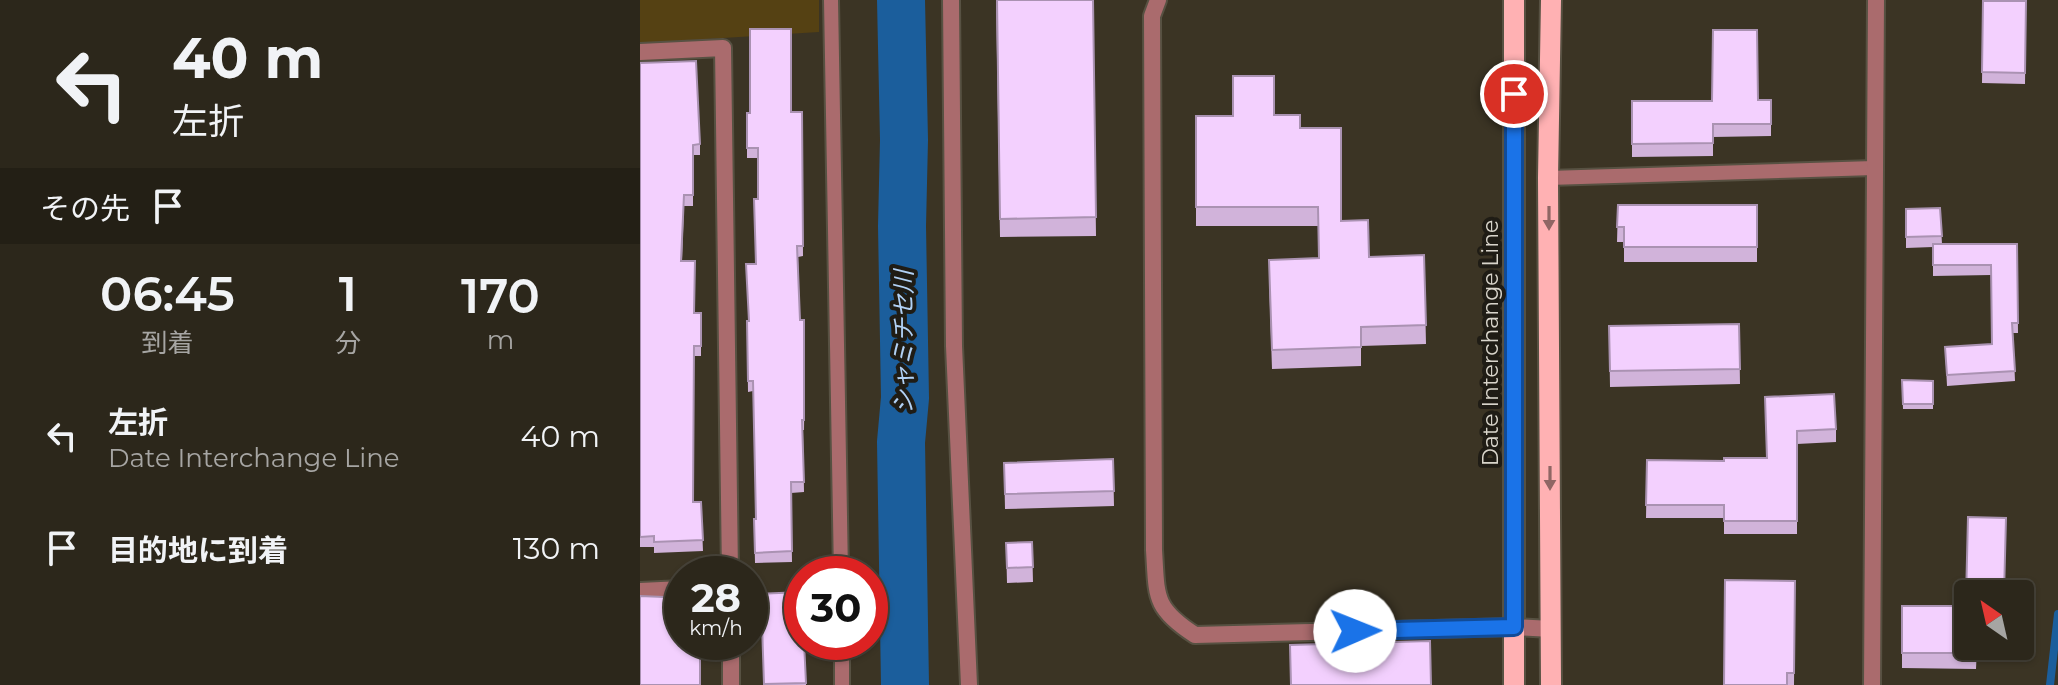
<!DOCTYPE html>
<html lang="ja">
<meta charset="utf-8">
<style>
:root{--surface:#2c271b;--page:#383328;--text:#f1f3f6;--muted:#a6a5a3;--line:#48443a}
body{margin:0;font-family:Montserrat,"Noto Sans JP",sans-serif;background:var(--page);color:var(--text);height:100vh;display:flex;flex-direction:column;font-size:30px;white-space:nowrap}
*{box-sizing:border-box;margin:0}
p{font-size:26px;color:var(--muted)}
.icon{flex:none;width:44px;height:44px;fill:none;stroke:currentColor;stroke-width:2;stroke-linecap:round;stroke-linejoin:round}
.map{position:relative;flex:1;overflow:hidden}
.details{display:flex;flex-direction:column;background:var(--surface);width:640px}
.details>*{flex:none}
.banner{background:#2c271b;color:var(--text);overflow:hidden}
.needle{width:52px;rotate:326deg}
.tools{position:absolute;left:1314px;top:580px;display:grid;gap:16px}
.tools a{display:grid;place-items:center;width:80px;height:80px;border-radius:8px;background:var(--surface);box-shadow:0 2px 6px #0004,0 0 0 2px var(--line);font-size:40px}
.speed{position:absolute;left:24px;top:556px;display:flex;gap:16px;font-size:40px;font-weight:700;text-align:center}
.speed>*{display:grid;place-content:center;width:104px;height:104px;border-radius:50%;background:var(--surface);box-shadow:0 2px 6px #0004,0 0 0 2px var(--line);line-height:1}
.speed small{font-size:20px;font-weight:400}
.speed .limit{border:12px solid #d22;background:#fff;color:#111}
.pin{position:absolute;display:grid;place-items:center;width:68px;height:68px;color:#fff;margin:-34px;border:4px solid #fff;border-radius:50%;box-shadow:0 2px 8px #0007}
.me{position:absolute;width:88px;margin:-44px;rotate:89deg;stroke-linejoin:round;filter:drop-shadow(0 0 6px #0008)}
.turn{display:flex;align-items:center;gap:28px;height:168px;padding:0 40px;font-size:36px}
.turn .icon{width:104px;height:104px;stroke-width:2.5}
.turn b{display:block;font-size:56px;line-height:68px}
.then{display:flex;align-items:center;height:76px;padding:0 40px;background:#0003;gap:16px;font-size:30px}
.eta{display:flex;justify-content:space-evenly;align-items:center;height:136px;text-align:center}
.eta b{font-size:48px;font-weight:600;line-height:56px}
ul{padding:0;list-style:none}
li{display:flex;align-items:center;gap:24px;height:112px;padding:0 40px}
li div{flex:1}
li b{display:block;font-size:30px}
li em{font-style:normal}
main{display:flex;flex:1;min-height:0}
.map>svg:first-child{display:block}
.green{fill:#554113}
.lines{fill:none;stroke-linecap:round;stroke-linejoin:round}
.stream{stroke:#1b5e9c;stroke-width:8}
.river{stroke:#1b5e9c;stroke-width:48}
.lane-casing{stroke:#575142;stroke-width:18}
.street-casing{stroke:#575142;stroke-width:20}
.primary-casing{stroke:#575142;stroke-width:24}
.lane{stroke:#aa6b6d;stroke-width:14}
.street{stroke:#aa6b6d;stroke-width:16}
.primary{stroke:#ffb1b3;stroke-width:20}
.wall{fill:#d1b3da}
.building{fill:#f3d0fe;stroke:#aa92b2;stroke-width:2}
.oneway{fill:#8f6664}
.route-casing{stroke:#114b97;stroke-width:20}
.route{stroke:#1a73e8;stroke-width:14}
.labels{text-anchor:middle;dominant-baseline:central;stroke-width:8;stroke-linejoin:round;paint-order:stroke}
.street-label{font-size:22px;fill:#d9d5cb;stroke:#1f1c15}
.water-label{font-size:24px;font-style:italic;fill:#b1d1f5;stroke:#1f1c15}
</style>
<main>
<section class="details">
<div class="banner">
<div class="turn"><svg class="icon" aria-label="left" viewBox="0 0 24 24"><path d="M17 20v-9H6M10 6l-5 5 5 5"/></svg><div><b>40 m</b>左折</div></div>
<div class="then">その先<svg class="icon" aria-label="arrive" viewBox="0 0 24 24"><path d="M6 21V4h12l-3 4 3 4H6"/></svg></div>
</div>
<div class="eta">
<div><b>06:45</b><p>到着</p></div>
<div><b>1</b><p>分</p></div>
<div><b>170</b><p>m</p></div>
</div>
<ul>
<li><svg class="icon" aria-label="left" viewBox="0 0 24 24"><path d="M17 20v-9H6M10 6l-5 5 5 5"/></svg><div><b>左折</b><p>Date Interchange Line</p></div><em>40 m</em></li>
<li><svg class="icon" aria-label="arrive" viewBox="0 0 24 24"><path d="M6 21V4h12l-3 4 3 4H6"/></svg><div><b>目的地に到着</b></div><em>130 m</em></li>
</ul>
</section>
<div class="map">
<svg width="1418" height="685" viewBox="0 0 1418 685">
<rect width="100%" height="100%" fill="#3b3424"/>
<path class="green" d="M 0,0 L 179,0 L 179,32 L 0,43 Z"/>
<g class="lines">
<path class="stream" d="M 1410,685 L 1418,614"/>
<path class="river" d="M 261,0 L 264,140 L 262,226 L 265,398 L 261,442 L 265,685"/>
<g class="lane-casing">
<path id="lane" d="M 191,0 L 201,574
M 908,178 L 1234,168
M 202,642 L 202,685"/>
</g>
<g class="street-casing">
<path id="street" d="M 311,0 L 314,346 L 329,685
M 518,0 L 512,16 L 514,550 C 517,596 513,608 555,635 L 874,627 L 911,629
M 0,52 L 83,48 L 90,574
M 0,591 L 42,589
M 91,642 L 91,685
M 1232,685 L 1236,0"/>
</g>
<g class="primary-casing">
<path id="primary" d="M 874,0 L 874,685
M 911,685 L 908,178 L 911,0"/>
</g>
<use href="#lane" class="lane"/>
<use href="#street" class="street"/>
<use href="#primary" class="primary"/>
</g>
<path class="wall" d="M 356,0 L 453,0 L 456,236 L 360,237 Z
M 1343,1 L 1386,1 L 1385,84 L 1342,83 Z
M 0,63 L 60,144 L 60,155 L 53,155 L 53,206 L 44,206 L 42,261 L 54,313 L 61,313 L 61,356 L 54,356 L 53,502 L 61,502 L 63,551 L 14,553 L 14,547 L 0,547 Z
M 1131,100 L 1131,136 L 1073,137 L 1073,156 L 992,157 L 992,101 Z
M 162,112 L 163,256 L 158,257 L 160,320 L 165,350 L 164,430 L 163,430 L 164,492 L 151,493 L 152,562 L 115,563 L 114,519 L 116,519 L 113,391 L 108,392 L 107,321 L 109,321 L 116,264 L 118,158 L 107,158 L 107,113 Z
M 556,116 L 660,128 L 701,221 L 729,257 L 784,255 L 786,344 L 721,346 L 721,366 L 632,369 L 629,279 L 678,258 L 678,226 L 556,226 Z
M 978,205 L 1117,205 L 1117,262 L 984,262 L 984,242 L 977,242 Z
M 1300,208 L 1302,244 L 1377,244 L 1378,333 L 1373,333 L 1375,381 L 1307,386 L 1305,347 L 1352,344 L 1351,275 L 1293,276 L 1293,247 L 1266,248 L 1266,209 Z
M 1099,324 L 1100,384 L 970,387 L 969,326 Z
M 1262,380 L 1293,381 L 1293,409 L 1263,409 Z
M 1125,410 L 1196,429 L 1196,442 L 1157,444 L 1157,534 L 1084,534 L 1084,518 L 1006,518 L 1007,460 L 1084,461 L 1127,458 Z
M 473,459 L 474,506 L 365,509 L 364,463 Z
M 1328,517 L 1328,646 L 1337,646 L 1336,669 L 1262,668 L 1262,606 L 1326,606 Z
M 392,542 L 393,582 L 367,583 L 366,543 Z
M 1155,581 L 1154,685 L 1084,685 Z
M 116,594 L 164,642 L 166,685 L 124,685 L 122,635 L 117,635 Z
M 42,642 L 76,642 L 76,654 L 60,654 Z"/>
<path class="building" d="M 357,0 L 453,0 L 456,217 L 360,219 Z
M 1343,1 L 1386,1 L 1385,73 L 1342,72 Z
M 110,29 L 151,29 L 151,112 L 162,112 L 163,246 L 157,246 L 160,320 L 164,320 L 164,420 L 162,420 L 164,482 L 151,482 L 152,551 L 115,553 L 114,519 L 116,519 L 113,381 L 108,381 L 107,321 L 109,321 L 106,264 L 116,264 L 114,199 L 118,199 L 118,148 L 107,148 L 107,113 L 110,113 Z
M 1073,30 L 1117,30 L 1118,100 L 1131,100 L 1131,124 L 1073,124 L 1073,143 L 992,144 L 992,101 L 1072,101 Z
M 56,61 L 60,144 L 53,145 L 53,195 L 44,195 L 41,261 L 55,261 L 54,313 L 61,313 L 61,346 L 54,346 L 53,502 L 61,502 L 63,540 L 14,542 L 14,536 L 0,537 L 0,63 Z
M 593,76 L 634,76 L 634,115 L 660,115 L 660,128 L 701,128 L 701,221 L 728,220 L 729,257 L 784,255 L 786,325 L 721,327 L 721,347 L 632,350 L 629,260 L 679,258 L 678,207 L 556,207 L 556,116 L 593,116 Z
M 978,205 L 1117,205 L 1117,247 L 984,247 L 984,227 L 977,227 Z
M 1300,208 L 1302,236 L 1266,237 L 1266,209 Z
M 1293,244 L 1377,244 L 1378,323 L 1372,323 L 1375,371 L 1307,375 L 1305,347 L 1352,344 L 1351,265 L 1293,265 Z
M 1099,324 L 1100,369 L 970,371 L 969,326 Z
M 1262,380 L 1293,381 L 1293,404 L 1263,404 Z
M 1194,394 L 1196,429 L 1157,431 L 1157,521 L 1084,521 L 1084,505 L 1006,505 L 1007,460 L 1084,461 L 1084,458 L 1127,458 L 1125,397 Z
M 473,459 L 474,491 L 365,494 L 364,463 Z
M 1328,517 L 1366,518 L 1364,594 L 1328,594 L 1328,599 L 1326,599 Z
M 392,542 L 393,567 L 367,568 L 366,543 Z
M 1085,580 L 1155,581 L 1154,673 L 1147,673 L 1147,685 L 1084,685 Z
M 161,592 L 162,642 L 164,642 L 166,683 L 124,684 L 122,624 L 117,624 L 116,594 Z
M 0,596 L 24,597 L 42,596 L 42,642 L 76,642 L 76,643 L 60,644 L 60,685 L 0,685 Z
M 1262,606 L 1328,606 L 1328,646 L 1336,646 L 1336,653 L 1262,653 Z
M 790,641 L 791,685 L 651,685 L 650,645 Z"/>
<defs><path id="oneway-solid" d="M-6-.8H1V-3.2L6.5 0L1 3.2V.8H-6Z" transform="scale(2)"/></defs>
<g class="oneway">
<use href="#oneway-solid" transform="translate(909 218) rotate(90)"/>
<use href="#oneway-solid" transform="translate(910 478) rotate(90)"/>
</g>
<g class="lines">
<g class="route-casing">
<path id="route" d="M 715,631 L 874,627 L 874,94"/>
</g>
<use href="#route" class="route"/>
</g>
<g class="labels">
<g class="street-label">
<text transform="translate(850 343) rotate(-90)">Date Interchange Line</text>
</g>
<g class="water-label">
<text transform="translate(263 342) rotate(-90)">シャミチセ川</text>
</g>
</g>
</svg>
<div class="tools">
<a><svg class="needle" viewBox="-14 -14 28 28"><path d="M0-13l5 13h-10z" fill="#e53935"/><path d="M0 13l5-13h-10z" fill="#a6a5a3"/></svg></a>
</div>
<div class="speed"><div>28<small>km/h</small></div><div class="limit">30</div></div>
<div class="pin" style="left:874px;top:94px;background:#d93025"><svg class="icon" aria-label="arrive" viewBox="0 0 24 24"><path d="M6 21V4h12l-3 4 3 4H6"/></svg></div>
<svg class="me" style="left:715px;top:631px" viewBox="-20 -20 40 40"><circle r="19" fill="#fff"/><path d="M0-13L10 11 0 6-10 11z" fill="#1a73e8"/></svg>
</div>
</main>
